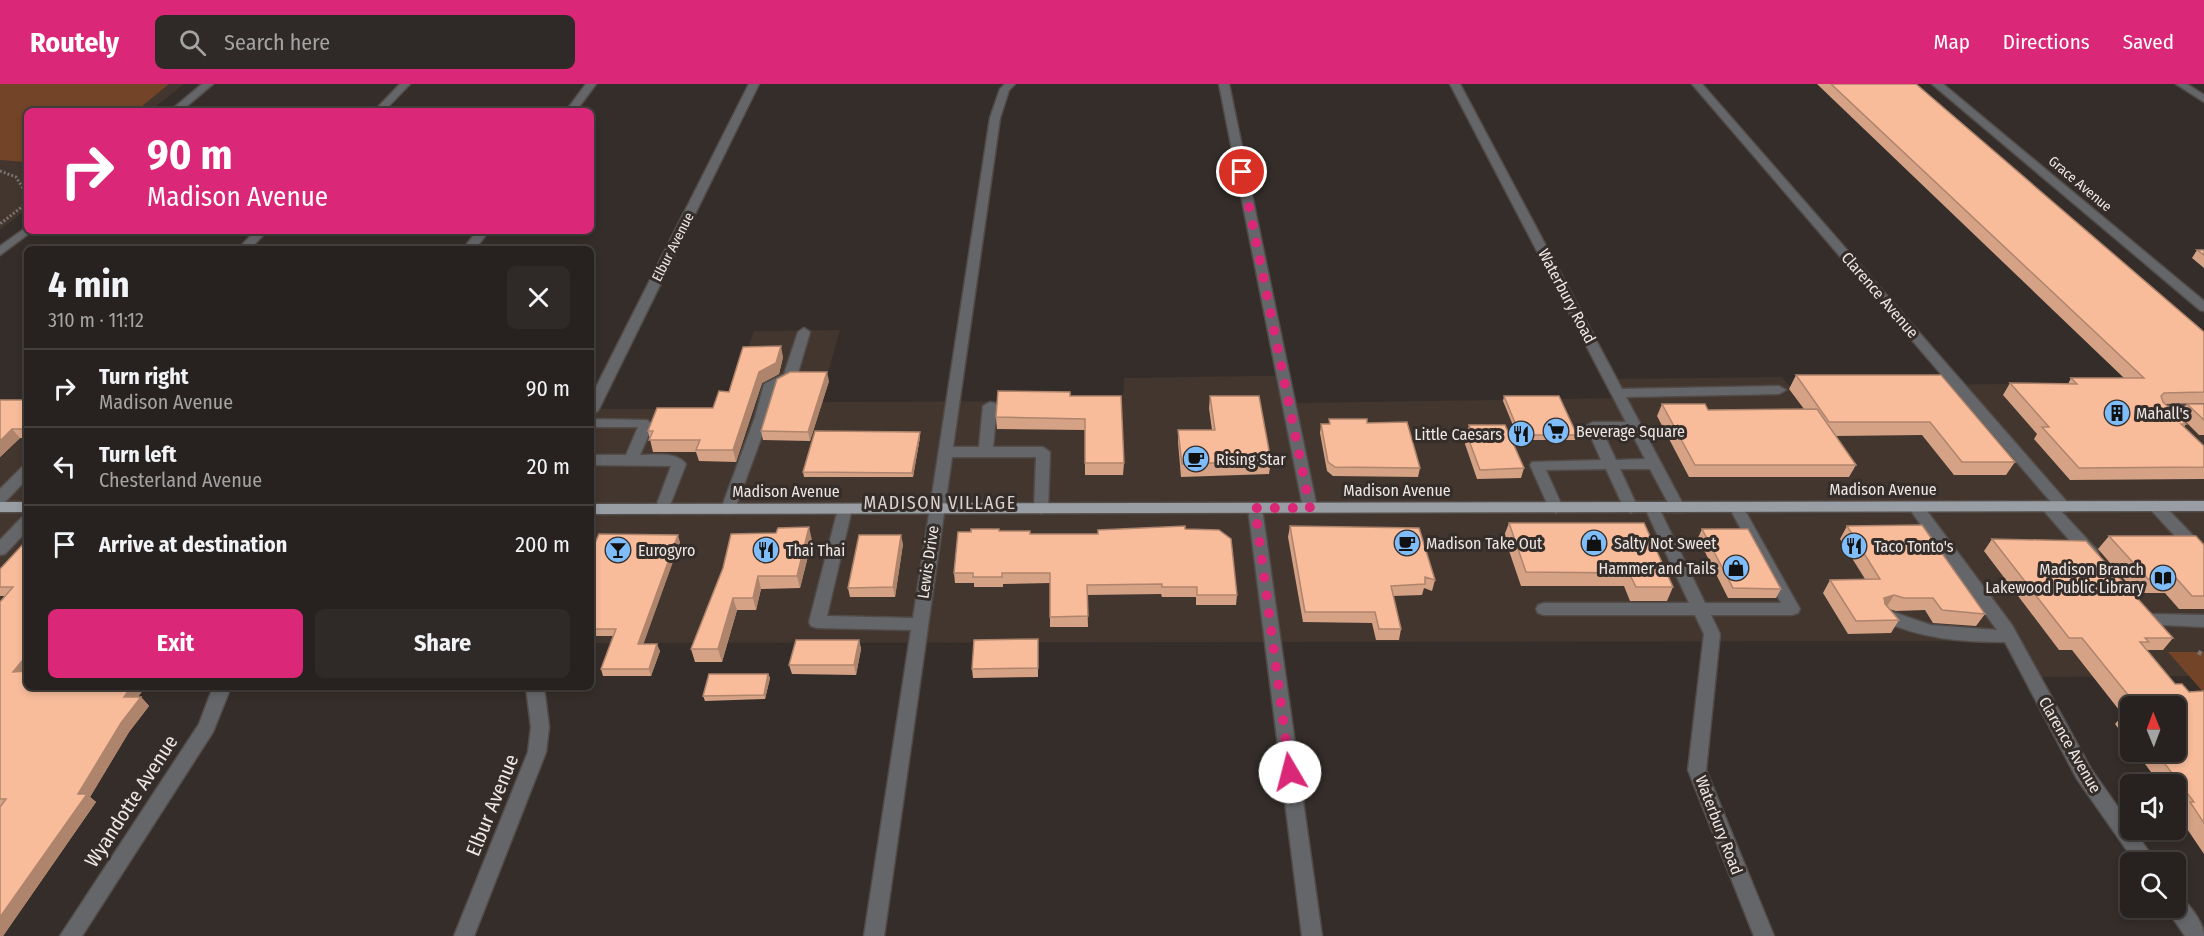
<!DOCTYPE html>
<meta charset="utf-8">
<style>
:root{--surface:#27221f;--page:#2f2a28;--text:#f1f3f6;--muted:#a4a4a4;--line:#433f3d;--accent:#db2777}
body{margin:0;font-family:"Fira Sans Condensed",sans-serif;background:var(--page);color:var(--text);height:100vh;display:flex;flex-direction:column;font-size:22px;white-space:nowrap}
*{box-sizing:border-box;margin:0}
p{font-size:20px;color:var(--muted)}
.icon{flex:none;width:33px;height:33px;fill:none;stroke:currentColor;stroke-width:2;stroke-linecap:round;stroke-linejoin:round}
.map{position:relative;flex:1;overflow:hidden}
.side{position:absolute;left:24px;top:162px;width:570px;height:444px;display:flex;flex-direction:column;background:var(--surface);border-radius:9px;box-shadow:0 3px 9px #0003,0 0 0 2px var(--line)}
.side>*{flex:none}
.guide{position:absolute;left:24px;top:24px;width:570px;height:126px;border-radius:9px;box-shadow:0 3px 9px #0003,0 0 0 2px var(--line);background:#db2777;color:#fff;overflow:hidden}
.needle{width:39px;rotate:359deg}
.buttons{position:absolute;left:2120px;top:612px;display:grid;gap:12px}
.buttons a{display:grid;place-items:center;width:66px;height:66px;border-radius:9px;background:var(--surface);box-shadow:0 3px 9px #0003,0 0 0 2px var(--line);font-size:30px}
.pin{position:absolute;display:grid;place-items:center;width:51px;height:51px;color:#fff;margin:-26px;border:3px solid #fff;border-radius:50%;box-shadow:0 2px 6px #0007}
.me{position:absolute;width:66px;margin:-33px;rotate:352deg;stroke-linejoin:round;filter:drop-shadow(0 0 4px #0008)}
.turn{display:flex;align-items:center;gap:21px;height:126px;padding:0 24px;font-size:27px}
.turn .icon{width:78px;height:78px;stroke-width:2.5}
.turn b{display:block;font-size:42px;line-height:51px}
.round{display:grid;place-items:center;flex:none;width:63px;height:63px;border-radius:9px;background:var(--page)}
.summary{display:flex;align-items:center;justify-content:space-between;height:102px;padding:0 24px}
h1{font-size:36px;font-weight:700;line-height:45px}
.primary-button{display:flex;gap:12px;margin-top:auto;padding:12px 24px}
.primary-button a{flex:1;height:69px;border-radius:9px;background:var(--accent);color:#fff;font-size:24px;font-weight:700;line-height:69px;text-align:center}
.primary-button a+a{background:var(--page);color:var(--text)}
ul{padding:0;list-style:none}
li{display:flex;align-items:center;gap:18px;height:78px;padding:0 24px;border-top:2px solid var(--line)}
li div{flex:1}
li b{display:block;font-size:22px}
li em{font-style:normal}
header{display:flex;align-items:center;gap:36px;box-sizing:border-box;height:84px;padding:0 30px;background:var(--accent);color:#fff}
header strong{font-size:28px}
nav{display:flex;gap:33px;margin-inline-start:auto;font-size:21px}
.search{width:420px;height:54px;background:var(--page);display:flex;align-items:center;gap:15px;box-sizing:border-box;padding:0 21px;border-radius:9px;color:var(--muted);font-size:22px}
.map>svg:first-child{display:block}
.built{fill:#42362f}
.green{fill:#734427}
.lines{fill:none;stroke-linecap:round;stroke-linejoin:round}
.minor-casing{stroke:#524b47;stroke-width:3}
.major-casing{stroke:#524b47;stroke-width:3}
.path-far1{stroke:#7b7471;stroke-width:3;stroke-dasharray:2 2;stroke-linecap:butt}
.path{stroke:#7b7471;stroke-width:4.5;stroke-dasharray:4 4;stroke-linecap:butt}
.minor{fill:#646669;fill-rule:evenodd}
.major{fill:#989ea3;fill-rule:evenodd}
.wall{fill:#d5a285}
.shaded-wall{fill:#ae846c}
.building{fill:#f8bc9b;stroke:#ae846c;stroke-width:1.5}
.route{stroke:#db2777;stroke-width:10;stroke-dasharray:0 18}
.labels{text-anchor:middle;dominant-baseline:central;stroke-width:6;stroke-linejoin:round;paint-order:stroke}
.far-street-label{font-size:14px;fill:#ede8e6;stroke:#342d29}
.street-label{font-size:16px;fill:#ede8e6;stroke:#342d29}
.poi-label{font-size:16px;fill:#ede8e6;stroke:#342d29;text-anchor:start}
.neighbourhood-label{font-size:18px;letter-spacing:1.5px;fill:#dcd3ce;stroke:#342d29}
.near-street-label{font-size:20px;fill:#ede8e6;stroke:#342d29}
</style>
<header>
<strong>Routely</strong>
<div class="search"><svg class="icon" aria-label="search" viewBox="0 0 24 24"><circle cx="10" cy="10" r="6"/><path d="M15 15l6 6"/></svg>Search here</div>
<nav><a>Map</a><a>Directions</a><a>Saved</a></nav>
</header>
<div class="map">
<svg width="2204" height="852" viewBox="0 0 2204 852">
<rect width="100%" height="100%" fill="#342d29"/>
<path class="built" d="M 0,0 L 184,0 L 150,27 L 27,27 L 27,125 L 0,146 Z
M 840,246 L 820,318 L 1100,317 L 1123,311 L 1124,294 L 1255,292 L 1288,292 L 1294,319 L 1614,314 L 1605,295 L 1782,293 L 1789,302 L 2129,299 L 2204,309 L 2204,568 L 2169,568 L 2190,592 L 2040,593 L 2020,557 L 591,559 L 591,337 L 597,325 L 725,325 L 754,247 Z
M 0,324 L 27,324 L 27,580 L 0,581 Z"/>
<path class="green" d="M 0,0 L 169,0 L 136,27 L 27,27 L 27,78 L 0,76 Z
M 2168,568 L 2204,568 L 2204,609 Z"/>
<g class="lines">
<g class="minor-casing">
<path id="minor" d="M 202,0 L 213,0 L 181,27 L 170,27 Z
M 400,0 L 410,0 L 384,27 L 374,27 Z
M 586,0 L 596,0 L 576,27 L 566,27 Z
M 749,0 L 759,0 L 598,327 L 591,331 L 591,313 Z
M 1005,0 L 1015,0 L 1009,6 L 1000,34 L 953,363 L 979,363 L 983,322 L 990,318 L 995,319 L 997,322 L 993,363 L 1043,363 L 1050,368 L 1048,425 L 1041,430 L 1034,425 L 1036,373 L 952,373 L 884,852 L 864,852 L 911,546 L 817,544 L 811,542 L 809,538 L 838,425 L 845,420 L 852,425 L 827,532 L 913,534 L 990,34 L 1000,5 Z
M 1219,0 L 1229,0 L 1317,424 L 1310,429 L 1303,424 Z
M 1450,0 L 1460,0 L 1622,305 L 1779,302 L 1786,306 L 1779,310 L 1626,313 L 1685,424 L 1683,428 L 1673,428 L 1650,385 L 1620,385 L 1638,424 L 1631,429 L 1624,424 L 1606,385 L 1546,386 L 1563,424 L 1556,429 L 1549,424 L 1530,381 L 1532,378 L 1601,376 L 1586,342 L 1593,338 L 1626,338 ZM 1602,346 L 1630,346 L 1645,375 L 1616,376 Z
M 1692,0 L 1702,0 L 2068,419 L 2070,423 L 2068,427 L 2062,428 L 2097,466 L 2099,470 L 2097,474 L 2085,474 L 2044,427 L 2042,423 L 2044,419 L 2051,418 Z
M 1932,0 L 1943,0 L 2204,217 L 2204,227 L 2200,226 Z
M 2176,0 L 2187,0 L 2204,11 L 2204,18 Z
M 27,143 L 27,147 L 31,148 L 0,171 L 0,162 Z
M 255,147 L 267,147 L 250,165 L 238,165 Z
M 477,147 L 489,147 L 475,165 L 463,165 Z
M 804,244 L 810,248 L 797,292 L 777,302 L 769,333 L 735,425 L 728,430 L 723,429 L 721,425 L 755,333 L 764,300 L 784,290 L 798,248 Z
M 2161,321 L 2204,321 L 2204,329 L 2173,329 L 2176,333 L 2169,337 L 2164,336 L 2154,325 Z
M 591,335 L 647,336 L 653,341 L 640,371 C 656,371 676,367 686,380 L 667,429 L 662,430 L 655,425 L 671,382 L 591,381 L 591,371 L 626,371 L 638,343 L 591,343 Z
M 27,381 L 27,395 L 5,418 L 0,419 L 0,405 L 22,383 Z
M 2156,417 L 2161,418 L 2204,463 L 2204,479 L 2198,477 L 2151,426 L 2149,422 Z
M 1736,418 L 1743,423 L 1800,525 L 1798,529 L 1792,531 L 1711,531 L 1720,550 L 1706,686 L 1774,852 L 1754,852 L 1688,686 L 1704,550 L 1695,531 L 1544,531 L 1538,529 L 1536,525 L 1538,521 L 1544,519 L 1689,519 L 1645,424 L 1652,419 L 1659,424 L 1705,519 L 1781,519 L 1729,423 Z
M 1916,418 L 1921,419 L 2012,541 L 2091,685 L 2130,740 L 2130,746 L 2134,746 L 2156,778 L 2135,778 L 2077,695 L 2005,558 C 1961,558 1921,555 1881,536 L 1879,532 L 1881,528 L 1887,526 L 1931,541 L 1997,546 L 1911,427 L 1909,423 Z
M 1255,419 L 1262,424 L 1322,852 L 1302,852 L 1248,424 Z
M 27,432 L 27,447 L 5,470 L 0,471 L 0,456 L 22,433 Z
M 2142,523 L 2152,530 L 2204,531 L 2204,543 L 2142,540 L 2134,529 L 2136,525 Z
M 213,603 L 231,603 L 213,648 L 82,852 L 60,852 L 199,640 Z
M 526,603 L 544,603 L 549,643 L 546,668 L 474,852 L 454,852 L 528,668 L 531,643 Z
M 2175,811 C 2187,815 2204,839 2204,852 L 2185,852 L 2166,824 L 2175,824 Z"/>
</g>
<g class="major-casing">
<path id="major" d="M 2204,417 L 2204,427 L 591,430 L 591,420 Z
M 0,418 L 27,418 L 27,428 L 0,428 Z"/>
</g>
<path class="path-far1" d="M 0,87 L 16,93 L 26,109 L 23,122 L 0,140"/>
<path class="path" d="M 2198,568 L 2204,571"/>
<use href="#minor" class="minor"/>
<use href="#major" class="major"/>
</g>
<path class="wall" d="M 1817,0 L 1916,0 L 2204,248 L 2204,319 L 2164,320 L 2186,340 L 2184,343 L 2204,362 L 2204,395 L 2070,396 L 2034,355 L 2037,350 L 2003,311 L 2010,299 L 2068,300 L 2071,294 L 2124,294 Z
M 2197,166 L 2204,166 L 2204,184 L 2192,174 Z
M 783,273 L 779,290 L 762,299 L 736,378 L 699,377 L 696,368 L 653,368 L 648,347 L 713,324 L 729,308 Z
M 1796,291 L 1941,291 L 2015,378 L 2006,391 L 1954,391 L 1922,351 L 1835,352 L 1856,381 L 1849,393 L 1689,393 L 1657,332 L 1662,320 L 1708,326 L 1804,325 L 1789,305 Z
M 829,297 L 810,357 L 763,356 L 761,347 Z
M 1070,312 L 1124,379 L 1123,391 L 1085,391 L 1085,346 L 997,345 L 996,333 Z
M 1210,312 L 1271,377 L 1269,390 L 1181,393 L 1178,358 L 1178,346 L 1212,346 L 1209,324 Z
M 1504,312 L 1577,351 L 1575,356 L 1519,356 L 1503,317 Z
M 0,316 L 27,316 L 27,354 L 20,354 L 0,373 Z
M 2187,320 L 2204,320 L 2204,351 L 2199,351 L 2179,331 Z
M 1329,335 L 1367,339 L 1420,384 L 1418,393 L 1333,392 L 1327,387 L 1320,349 L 1321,340 L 1329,340 Z
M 1469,341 L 1524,384 L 1521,394 L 1477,395 L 1465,360 Z
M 920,348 L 920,353 L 913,393 L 804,393 L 803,388 Z
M 1509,439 L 1673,503 L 1667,517 L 1630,517 L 1624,502 L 1521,502 L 1504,452 Z
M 1290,442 L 1435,496 L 1432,507 L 1424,504 L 1422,511 L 1393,512 L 1401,545 L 1399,556 L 1376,556 L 1372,539 L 1303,538 L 1288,453 Z
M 1847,442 L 1985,530 L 1976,542 L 1933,539 L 1925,526 L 1896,527 L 1889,525 L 1899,536 L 1891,549 L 1848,550 L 1823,509 L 1830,496 L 1865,495 L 1840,455 Z
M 1185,445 L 1237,511 L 1236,521 L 1196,521 L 1196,513 L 1162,513 L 1161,510 L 1087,511 L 1088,543 L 1050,543 L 1050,499 L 1003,500 L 1003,503 L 974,503 L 974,499 L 955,499 L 954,489 L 971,448 L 999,447 L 1030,450 L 1098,450 Z
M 1702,445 L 1781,505 L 1776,514 L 1728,514 L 1698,454 Z
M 2109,452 L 2204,461 L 2204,525 L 2179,525 L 2165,509 L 2136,509 L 2098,465 Z
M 1992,455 L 2173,554 L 2163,566 L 2146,566 L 2175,600 L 2189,608 L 2204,607 L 2204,770 L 2177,730 L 2180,728 L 2175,721 L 2175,700 L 2160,700 L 2136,668 L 2175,668 L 2175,622 L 2130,622 L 2130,660 L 2115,640 L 2123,631 L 2072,566 L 2059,566 L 1984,467 Z
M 27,456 L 27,603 L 145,603 L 138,613 L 141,613 L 149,622 L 129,648 L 90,713 L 96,718 L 3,852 L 0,852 L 0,518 L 5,512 L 0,512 L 0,485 Z
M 812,456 L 800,504 L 761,505 L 756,526 L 737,526 L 722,578 L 695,578 L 691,565 L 723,484 Z
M 680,458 L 643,560 L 660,567 L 651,592 L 603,592 L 601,585 L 613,552 L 591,552 L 591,468 Z
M 903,460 L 895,513 L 850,513 L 848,504 Z
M 1038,555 L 1038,593 L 973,594 L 972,585 Z
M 859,556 L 861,565 L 856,591 L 792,590 L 789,581 Z
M 768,590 L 770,594 L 765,615 L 705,617 L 703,612 Z"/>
<path class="shaded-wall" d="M 781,262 L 783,273 L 779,290 L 762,299 L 736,378 L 733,366 L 759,288 Z
M 827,288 L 829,297 L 810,357 L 808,348 Z
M 12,345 L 20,354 L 0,373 L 0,357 Z
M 920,348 L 920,353 L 913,393 L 912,389 Z
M 809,443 L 812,456 L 800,504 L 797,492 Z
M 678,451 L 680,458 L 641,567 L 638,560 Z
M 901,451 L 903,460 L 895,513 L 893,503 Z
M 758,492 L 761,505 L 756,526 L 753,514 Z
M 1894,511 L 1886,524 L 1884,514 Z
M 733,514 L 737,526 L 722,578 L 718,565 Z
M 859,556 L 861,565 L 856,591 L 854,581 Z
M 657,560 L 660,567 L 651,592 L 649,585 Z
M 27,571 L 27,590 L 13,588 Z
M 768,590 L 770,594 L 765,615 L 764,611 Z
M 131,603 L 145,603 L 132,622 L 124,613 Z
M 141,613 L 149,622 L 129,648 L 90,713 L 96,718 L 3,852 L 0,852 L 0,833 L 121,639 Z"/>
<path class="building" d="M 1831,0 L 1916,0 L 2204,248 L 2204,308 L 2164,309 L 2161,312 L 2163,318 L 2186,340 L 2181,340 L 2204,362 L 2204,383 L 2079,384 L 2042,343 L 2049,343 L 2010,299 L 2077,300 L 2071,294 L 2144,294 Z
M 2197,166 L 2204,166 L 2204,171 Z
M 781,262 L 776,279 L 759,288 L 733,366 L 696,366 L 700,356 L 649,356 L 653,347 L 648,347 L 657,324 L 713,324 L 719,307 L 729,308 L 743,263 Z
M 790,288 L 827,288 L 808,348 L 761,347 L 777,295 Z
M 1796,291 L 1941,291 L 2015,378 L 1962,378 L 1930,338 L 1829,338 Z
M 998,307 L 1070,308 L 1070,312 L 1121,312 L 1124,379 L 1085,379 L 1085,335 L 996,333 Z
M 1210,312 L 1259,312 L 1271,377 L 1182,380 L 1178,346 L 1215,346 Z
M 1504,312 L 1559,312 L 1577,351 L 1520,351 Z
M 0,316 L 27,316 L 27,345 L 12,345 L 0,357 Z
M 1662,320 L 1705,320 L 1708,326 L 1817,325 L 1856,381 L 1695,381 Z
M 2187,320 L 2204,320 L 2204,336 Z
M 1329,335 L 1367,335 L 1367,339 L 1407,338 L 1420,384 L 1335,383 L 1328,378 L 1321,340 L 1330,340 Z
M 1469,341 L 1505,341 L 1524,384 L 1480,386 L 1467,351 L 1473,351 Z
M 815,347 L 920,348 L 912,389 L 803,388 Z
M 1509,439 L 1644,439 L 1673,503 L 1636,503 L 1629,489 L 1526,488 Z
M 1922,441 L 1985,530 L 1942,526 L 1933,514 L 1904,514 L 1894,511 L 1884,514 L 1885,520 L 1899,536 L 1856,537 L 1830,496 L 1880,495 L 1847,442 Z
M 1185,442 L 1185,445 L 1219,446 L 1231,455 L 1237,511 L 1197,511 L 1197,503 L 1162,503 L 1162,500 L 1087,501 L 1088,532 L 1050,533 L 1050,489 L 1002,489 L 1002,493 L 973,493 L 973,489 L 954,489 L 958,448 L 971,448 L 971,445 L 999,445 L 999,447 L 1030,447 L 1030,450 L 1098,450 L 1098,446 Z
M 1290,442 L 1419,444 L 1435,496 L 1425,493 L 1425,500 L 1391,502 L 1401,545 L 1379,545 L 1375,528 L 1305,528 Z
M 809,443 L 797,492 L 758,492 L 753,514 L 733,514 L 718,565 L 691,565 L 723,484 L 731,450 L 776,449 L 778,444 Z
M 1702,445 L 1748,445 L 1781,505 L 1733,504 Z
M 599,450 L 678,451 L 638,560 L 657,560 L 649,585 L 601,585 L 616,545 L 591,545 L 591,513 L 594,505 L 591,505 L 591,468 Z
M 859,451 L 901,451 L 893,503 L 848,504 Z
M 2109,452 L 2196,452 L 2204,461 L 2204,512 L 2192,512 L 2177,495 L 2148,495 Z
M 1992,455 L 2086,457 L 2173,554 L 2145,554 L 2149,558 L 2140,558 L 2175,600 L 2182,600 L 2189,608 L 2204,607 L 2204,739 L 2190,718 L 2194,718 L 2156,668 L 2175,668 L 2175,622 L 2137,622 L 2082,554 L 2069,554 Z
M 27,456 L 27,571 L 13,588 L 27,587 L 27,603 L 131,603 L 124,613 L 141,613 L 121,639 L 78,710 L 87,710 L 0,833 L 0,723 L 6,715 L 0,715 L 0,518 L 13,503 L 0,503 L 0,485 Z
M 1038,555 L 1038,584 L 972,585 L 974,556 Z
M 796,556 L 859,556 L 854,581 L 789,581 Z
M 709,590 L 768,590 L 764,611 L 703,612 Z"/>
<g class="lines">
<path class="route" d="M 1242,88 L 1310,424 L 1255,424 L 1290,688"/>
</g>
<defs>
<g id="building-disc" transform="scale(1.35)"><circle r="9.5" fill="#7fbdfa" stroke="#342d29"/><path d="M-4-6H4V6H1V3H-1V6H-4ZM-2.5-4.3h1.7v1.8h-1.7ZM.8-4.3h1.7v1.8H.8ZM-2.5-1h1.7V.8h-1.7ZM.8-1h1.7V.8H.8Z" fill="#111"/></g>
<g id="supermarket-disc" transform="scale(1.35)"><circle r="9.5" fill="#7fbdfa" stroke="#342d29"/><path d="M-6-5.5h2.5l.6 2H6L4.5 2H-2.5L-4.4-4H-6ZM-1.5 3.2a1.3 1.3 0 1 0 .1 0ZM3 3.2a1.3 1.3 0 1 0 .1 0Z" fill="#111"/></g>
<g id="restaurant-disc" transform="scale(1.35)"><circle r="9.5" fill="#7fbdfa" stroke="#342d29"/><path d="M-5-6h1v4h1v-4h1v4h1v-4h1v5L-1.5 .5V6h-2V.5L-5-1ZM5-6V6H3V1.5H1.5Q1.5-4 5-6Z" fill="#111"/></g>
<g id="cafe-disc" transform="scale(1.35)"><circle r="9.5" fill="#7fbdfa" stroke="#342d29"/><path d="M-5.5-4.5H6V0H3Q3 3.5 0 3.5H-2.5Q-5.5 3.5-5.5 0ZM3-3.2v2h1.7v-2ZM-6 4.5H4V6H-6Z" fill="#111"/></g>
<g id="shop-disc" transform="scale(1.35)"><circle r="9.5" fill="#7fbdfa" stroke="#342d29"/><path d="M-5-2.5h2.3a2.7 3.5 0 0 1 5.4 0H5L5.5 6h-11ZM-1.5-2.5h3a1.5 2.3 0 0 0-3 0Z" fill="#111"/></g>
<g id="bar-disc" transform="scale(1.35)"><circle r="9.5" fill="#7fbdfa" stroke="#342d29"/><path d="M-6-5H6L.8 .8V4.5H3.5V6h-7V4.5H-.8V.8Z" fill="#111"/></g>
<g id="library-disc" transform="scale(1.35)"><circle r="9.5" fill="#7fbdfa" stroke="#342d29"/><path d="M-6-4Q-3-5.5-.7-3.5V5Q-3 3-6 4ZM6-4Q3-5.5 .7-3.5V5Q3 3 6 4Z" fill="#111"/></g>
</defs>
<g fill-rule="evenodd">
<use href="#building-disc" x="2117" y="329"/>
<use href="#supermarket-disc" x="1556" y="347"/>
<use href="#restaurant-disc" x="1521" y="350"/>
<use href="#cafe-disc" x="1196" y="375"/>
<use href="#cafe-disc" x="1407" y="459"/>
<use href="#shop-disc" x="1594" y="459"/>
<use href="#restaurant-disc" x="1854" y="462"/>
<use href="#bar-disc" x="618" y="466"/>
<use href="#restaurant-disc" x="766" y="466"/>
<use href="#shop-disc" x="1736" y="484"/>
<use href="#library-disc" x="2163" y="494"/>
</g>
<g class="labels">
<g class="far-street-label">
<text transform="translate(2080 100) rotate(40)">Grace Avenue</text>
<text transform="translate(673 163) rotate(-63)">Elbur Avenue</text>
</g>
<g class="street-label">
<text transform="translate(1880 211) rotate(49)">Clarence Avenue</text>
<text transform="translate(1567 212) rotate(62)">Waterbury Road</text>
<text x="1883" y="405">Madison Avenue</text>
<text x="1397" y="406">Madison Avenue</text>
<text x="786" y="407">Madison Avenue</text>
<text transform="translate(928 478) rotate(-82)">Lewis Drive</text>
<text transform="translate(2070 661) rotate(60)">Clarence Avenue</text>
<text transform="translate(1719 741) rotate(69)">Waterbury Road</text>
</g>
<g class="poi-label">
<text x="2136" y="329">Mahall's</text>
<text x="1576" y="347">Beverage Square</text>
<text x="1502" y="350" text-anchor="end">Little Caesars</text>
<text x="1216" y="375">Rising Star</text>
<text x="1426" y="459">Madison Take Out</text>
<text x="1614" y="459">Salty Not Sweet</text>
<text x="1874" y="462">Taco Tonto's</text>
<text x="638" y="466">Eurogyro</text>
<text x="786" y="466">Thai Thai</text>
<text x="1716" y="484" text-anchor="end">Hammer and Tails</text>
<text x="2144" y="485" text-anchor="end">Madison Branch<tspan x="2144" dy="18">Lakewood Public Library</tspan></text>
</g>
<g class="neighbourhood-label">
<text x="940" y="419">MADISON VILLAGE</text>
</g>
<g class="near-street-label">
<text transform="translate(131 717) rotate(-57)">Wyandotte Avenue</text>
<text transform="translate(492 721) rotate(-68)">Elbur Avenue</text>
</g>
</g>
</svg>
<div class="buttons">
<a><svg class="needle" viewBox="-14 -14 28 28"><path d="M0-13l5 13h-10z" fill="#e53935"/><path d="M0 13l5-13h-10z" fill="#a4a4a4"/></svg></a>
<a><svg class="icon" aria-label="sound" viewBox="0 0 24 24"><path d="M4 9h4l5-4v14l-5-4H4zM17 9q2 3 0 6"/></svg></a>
<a><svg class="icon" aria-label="search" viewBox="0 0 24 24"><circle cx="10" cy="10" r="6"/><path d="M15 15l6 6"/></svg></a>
</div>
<div class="pin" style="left:1242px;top:88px;background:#d93025"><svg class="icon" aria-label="arrive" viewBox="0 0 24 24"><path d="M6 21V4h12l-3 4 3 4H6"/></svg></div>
<svg class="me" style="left:1290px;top:688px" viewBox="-20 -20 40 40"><circle r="19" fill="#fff"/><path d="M0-13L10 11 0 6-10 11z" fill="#db2777"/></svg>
<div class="guide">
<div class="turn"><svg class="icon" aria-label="right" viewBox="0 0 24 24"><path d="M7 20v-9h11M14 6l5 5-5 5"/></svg><div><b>90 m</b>Madison Avenue</div></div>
</div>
<section class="side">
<div class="summary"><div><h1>4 min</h1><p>310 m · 11:12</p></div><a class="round"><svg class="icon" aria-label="close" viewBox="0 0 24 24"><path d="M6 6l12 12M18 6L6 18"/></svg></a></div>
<ul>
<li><svg class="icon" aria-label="right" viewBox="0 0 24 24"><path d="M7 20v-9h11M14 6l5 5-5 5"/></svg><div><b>Turn right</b><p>Madison Avenue</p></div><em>90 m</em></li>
<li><svg class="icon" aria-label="left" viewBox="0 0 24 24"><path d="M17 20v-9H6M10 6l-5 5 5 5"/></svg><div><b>Turn left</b><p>Chesterland Avenue</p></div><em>20 m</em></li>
<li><svg class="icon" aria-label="arrive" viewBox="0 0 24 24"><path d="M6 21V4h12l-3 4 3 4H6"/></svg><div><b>Arrive at destination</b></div><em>200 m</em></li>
</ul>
<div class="primary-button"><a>Exit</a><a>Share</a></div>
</section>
</div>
